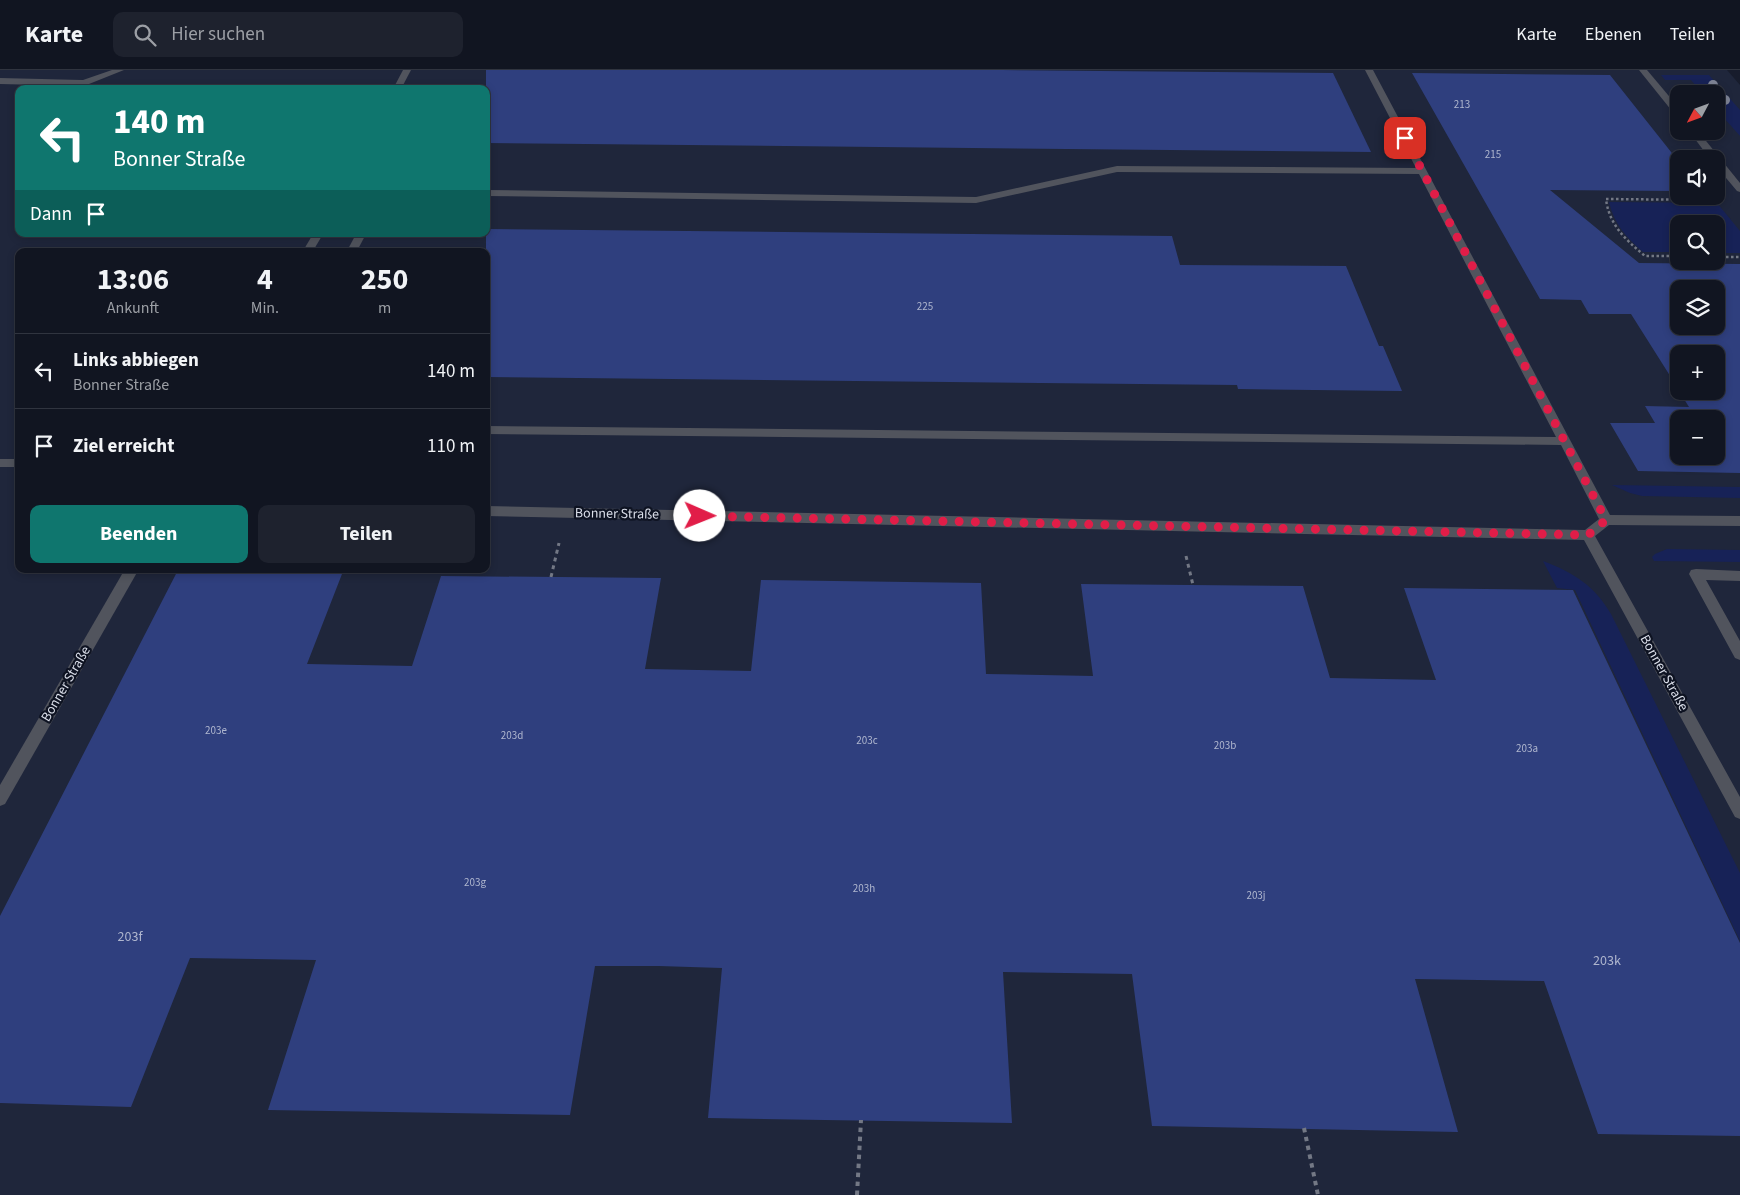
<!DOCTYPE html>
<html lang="de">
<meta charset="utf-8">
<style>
:root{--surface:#111521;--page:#1e222e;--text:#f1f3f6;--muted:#9c9fa5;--line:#30343f;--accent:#0f766e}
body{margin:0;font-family:"Source Sans 3",sans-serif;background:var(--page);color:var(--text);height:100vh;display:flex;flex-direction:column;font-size:19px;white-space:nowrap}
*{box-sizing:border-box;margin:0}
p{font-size:16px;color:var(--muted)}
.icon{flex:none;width:28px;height:28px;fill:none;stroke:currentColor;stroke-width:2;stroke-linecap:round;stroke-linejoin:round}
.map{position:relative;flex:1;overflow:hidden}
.drawer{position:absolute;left:15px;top:178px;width:475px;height:325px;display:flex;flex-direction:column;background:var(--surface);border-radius:10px;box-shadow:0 2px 8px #0003,0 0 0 1px var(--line)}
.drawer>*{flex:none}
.hud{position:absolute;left:15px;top:15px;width:475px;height:152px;border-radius:10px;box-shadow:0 2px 8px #0003,0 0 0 1px var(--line);background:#0f766e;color:#fff;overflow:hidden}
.needle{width:32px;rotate:229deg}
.controls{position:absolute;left:1670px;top:15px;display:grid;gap:10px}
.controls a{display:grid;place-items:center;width:55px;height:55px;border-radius:10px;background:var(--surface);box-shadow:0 2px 8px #0003,0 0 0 1px var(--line);font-size:25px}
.pin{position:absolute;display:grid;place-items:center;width:42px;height:42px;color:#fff;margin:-21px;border-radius:10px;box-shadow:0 2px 8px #0006}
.me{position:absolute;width:55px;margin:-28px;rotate:91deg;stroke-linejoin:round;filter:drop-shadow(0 0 4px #0008)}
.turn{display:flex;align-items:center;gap:18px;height:105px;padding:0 15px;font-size:22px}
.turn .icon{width:65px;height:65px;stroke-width:2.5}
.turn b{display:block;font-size:35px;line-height:42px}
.then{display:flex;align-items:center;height:48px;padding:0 15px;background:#0003;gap:10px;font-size:19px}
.eta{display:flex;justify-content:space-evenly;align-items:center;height:85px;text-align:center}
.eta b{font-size:30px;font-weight:700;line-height:35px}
.action{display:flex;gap:10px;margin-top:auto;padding:10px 15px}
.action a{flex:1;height:58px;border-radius:10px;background:var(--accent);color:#fff;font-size:20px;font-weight:700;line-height:58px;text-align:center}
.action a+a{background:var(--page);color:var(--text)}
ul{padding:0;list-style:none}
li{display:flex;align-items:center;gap:15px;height:75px;padding:0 15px;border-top:1px solid var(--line)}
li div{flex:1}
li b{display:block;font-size:19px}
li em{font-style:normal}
header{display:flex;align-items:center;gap:30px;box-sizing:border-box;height:70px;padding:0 25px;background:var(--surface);border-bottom:1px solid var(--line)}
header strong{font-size:24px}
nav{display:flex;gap:28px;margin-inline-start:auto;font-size:18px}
.search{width:350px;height:45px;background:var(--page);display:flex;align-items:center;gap:12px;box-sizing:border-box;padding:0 18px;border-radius:10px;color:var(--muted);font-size:19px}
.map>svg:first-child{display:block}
.built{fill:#1f263b;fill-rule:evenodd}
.green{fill:#172257}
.building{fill:#2f3f7e;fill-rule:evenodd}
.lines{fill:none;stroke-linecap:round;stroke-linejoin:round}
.path-far2{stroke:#737885;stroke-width:2.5;stroke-dasharray:2.5 2.5;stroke-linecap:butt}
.path-far1{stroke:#737885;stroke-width:3;stroke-dasharray:4 4;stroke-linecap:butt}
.path{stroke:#737885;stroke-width:4;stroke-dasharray:4.5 4.5;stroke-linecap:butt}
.service{fill:#51545d;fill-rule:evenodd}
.tree{fill:#7f8597}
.route{stroke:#e11d48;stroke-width:9;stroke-dasharray:0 16.2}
.labels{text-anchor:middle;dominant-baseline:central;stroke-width:4.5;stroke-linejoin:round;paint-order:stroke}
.number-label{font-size:11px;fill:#afb6ce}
.street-label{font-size:14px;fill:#dadee9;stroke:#0e1322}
.near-number-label{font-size:14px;fill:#afb6ce}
</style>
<header>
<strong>Karte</strong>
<div class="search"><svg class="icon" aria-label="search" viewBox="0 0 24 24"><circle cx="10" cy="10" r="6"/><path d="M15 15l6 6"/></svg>Hier suchen</div>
<nav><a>Karte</a><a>Ebenen</a><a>Teilen</a></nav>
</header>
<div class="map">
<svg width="1740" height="1125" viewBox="0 0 1740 1125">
<rect width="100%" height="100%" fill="#171c2c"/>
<path class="built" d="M0,0H1727L1740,15V1125H0ZM19,19H486V164H19ZM1679,24H1716V61H1679ZM1679,89H1716V126H1679ZM1679,154H1716V191H1679ZM19,181H486V499H19ZM1679,219H1716V256H1679ZM1679,284H1716V321H1679ZM1679,349H1716V386H1679Z"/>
<g class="green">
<polygon points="1661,5 1709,5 1740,40 1740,66 1716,39 1716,24 1703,24 1691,10 1665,10"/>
<path d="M1609,132L1717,133L1740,161V183H1716V154H1679V182H1643C1626,167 1614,154 1609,132Z"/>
<polygon points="1612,415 1740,417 1740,428 1642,426 1630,423"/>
<polygon points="1667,479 1740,480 1740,492 1654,491 1652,487 1655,484"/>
<path d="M1543,491C1574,503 1594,515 1611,544L1740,803V871L1575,520L1557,518Z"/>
</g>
<g class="building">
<polygon points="486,0 1002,0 1333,3 1371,82 486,73"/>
<path d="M1412,3L1610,5L1679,92V121L1550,120L1639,193L1740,194V403L1638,401L1610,353H1655L1645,336L1689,337L1679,321H1716V284H1679V320L1631,244H1589L1581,230L1540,229ZM1679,219H1716V256H1679ZM1679,349H1716V386H1679Z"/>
<polygon points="486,159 1172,166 1180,195 1346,196 1379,276 1383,276 1402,321 1238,319 1237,315 486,307"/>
<polygon points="177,502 342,504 307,594 412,596 441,506 661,508 645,599 751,601 761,510 981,513 986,604 1093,606 1081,514 1303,516 1330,608 1436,610 1404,518 1573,520 1740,873 1740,1066 1598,1064 1544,911 1415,909 1458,1062 1152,1056 1132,904 1003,902 1012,1053 708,1048 722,898 659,896 595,896 570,1045 268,1040 316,890 190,888 131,1037 0,1033 0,846"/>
</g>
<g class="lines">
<g class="path-far2">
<path d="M1679,186H1645C1626,170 1609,155 1606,129L1712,130"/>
<polyline points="1716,187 1740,187"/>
</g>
<g class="path-far1">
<polyline points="1186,486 1193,515"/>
<polyline points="551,507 559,473"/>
</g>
<g class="path">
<polyline points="1304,1058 1318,1125"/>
<polyline points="857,1125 861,1050"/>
</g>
<g class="service">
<polygon points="112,0 124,0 84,16 0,14 0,8 83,10"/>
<polygon points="403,0 411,0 401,19 393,19"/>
<polygon points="1365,0 1373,0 1610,445 1740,446 1740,456 1609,455 1595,466 1740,727 1740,749 1735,747 1584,470 486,446 486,436 1585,460 1599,449 1561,375 486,364 486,356 1556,367 1419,104 1117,102 976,133 486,126 486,120 976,127 1117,96 1416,98"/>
<polygon points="1639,0 1647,0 1679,38 1679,47 1676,46"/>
<polygon points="1689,61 1698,61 1740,113 1740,122 1737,121 1716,96 1716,89 1710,89"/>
<polygon points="313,164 323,164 313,181 303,181"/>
<polygon points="356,164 366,164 357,181 347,181"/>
<rect x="0" y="389" width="19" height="8"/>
<polygon points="125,499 139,499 5,734 0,736 0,715"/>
<polygon points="1696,499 1740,501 1740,511 1706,510 1740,571 1740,590 1735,588 1689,504 1691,500"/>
</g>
</g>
<g class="tree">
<circle cx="1713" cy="15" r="5"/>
<circle cx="1725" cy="30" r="5"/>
</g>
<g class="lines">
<polyline class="route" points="700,446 1588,465 1606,450 1405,68"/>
</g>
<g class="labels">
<g class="number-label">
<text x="1462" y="34">213</text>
<text x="1493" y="84">215</text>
<text x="925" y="236">225</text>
<text x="216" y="660">203e</text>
<text x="512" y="665">203d</text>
<text x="867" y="670">203c</text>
<text x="1225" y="675">203b</text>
<text x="1527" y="678">203a</text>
<text x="475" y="812">203g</text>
<text x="864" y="818">203h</text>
<text x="1256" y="825">203j</text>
</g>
<g class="street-label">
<text transform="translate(617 444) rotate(1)">Bonner Straße</text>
<text transform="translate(1664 603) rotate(61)">Bonner Straße</text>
<text transform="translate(66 614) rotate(-60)">Bonner Straße</text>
</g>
<g class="near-number-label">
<text x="130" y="867">203f</text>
<text x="1607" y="891">203k</text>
</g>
</g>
</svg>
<div class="controls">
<a><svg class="needle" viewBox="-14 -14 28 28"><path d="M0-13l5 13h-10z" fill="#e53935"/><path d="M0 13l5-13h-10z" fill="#9c9fa5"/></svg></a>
<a><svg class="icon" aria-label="sound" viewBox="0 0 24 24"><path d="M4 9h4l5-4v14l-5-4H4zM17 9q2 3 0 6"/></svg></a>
<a><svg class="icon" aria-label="search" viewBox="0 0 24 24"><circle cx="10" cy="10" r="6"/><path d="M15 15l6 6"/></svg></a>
<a><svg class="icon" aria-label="layers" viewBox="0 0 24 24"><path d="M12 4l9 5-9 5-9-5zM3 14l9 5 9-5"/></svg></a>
<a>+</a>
<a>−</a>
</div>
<div class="pin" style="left:1405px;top:68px;background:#d93025"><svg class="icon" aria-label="arrive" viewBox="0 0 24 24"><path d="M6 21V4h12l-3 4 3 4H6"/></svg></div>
<svg class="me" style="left:700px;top:446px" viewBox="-20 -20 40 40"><circle r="19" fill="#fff"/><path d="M0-13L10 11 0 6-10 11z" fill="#e11d48"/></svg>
<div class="hud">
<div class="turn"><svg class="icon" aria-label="left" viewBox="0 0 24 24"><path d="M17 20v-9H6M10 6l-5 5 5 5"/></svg><div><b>140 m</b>Bonner Straße</div></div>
<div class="then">Dann<svg class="icon" aria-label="arrive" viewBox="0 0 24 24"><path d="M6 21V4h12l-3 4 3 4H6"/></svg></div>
</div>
<section class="drawer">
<div class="eta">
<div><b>13:06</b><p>Ankunft</p></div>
<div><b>4</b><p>Min.</p></div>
<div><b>250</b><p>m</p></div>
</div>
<ul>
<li><svg class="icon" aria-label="left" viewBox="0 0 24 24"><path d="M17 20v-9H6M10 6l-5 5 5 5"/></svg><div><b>Links abbiegen</b><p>Bonner Straße</p></div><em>140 m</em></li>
<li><svg class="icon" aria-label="arrive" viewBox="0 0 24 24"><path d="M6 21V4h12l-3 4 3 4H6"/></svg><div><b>Ziel erreicht</b></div><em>110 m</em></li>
</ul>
<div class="action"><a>Beenden</a><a>Teilen</a></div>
</section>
</div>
